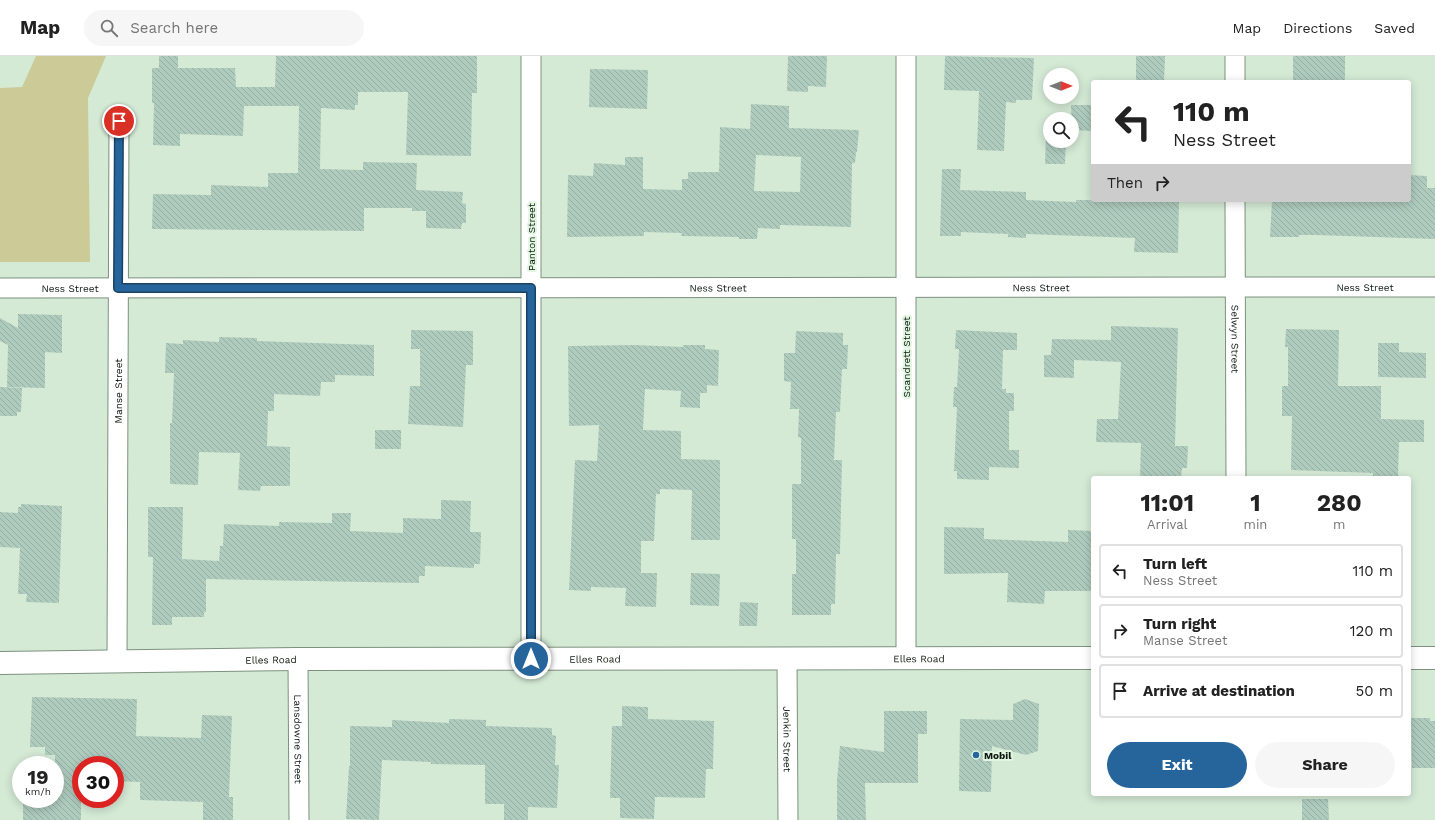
<!DOCTYPE html>
<style>
:root{--surface:#fff;--page:#f6f6f6;--text:#222;--muted:#767676;--line:#e0e0e0;--accent:#26659b}
body{margin:0;font-family:"Work Sans",sans-serif;background:var(--page);color:var(--text);height:100vh;display:flex;flex-direction:column;font-size:15px;white-space:nowrap}
*{box-sizing:border-box;margin:0}
p{font-size:13px;color:var(--muted)}
.icon{flex:none;width:22px;height:22px;fill:none;stroke:currentColor;stroke-width:2;stroke-linecap:round;stroke-linejoin:round}
.map{position:relative;flex:1;overflow:hidden}
.side{position:absolute;left:1091px;top:420px;width:320px;height:320px;display:flex;flex-direction:column;background:var(--surface);border-radius:4px;box-shadow:0 2px 10px #0003}
.side>*{flex:none}
.top-card{position:absolute;left:1091px;top:24px;width:320px;height:122px;border-radius:4px;box-shadow:0 2px 10px #0003;background:#fff;color:var(--text);overflow:hidden}
.needle{width:26px;rotate:90deg}
.tools{position:absolute;left:1043px;top:12px;display:grid;gap:8px}
.tools a{display:grid;place-items:center;width:36px;height:36px;border-radius:50%;background:var(--surface);box-shadow:0 2px 10px #0003;font-size:20px}
.speed{position:absolute;left:12px;top:700px;display:flex;gap:8px;font-size:20px;font-weight:700;text-align:center}
.speed>*{display:grid;place-content:center;width:52px;height:52px;border-radius:50%;background:var(--surface);box-shadow:0 2px 10px #0003;line-height:1}
.speed small{font-size:10px;font-weight:400}
.speed .limit{border:6px solid #d22;background:#fff;color:#111}
.pin{position:absolute;display:grid;place-items:center;width:34px;height:34px;color:#fff;margin:-17px;border:2px solid #fff;border-radius:50%;box-shadow:0 1px 4px #0007}
.me{position:absolute;width:44px;margin:-22px;rotate:0deg;stroke-linejoin:round;filter:drop-shadow(0 0 3px #0008)}
.turn{display:flex;align-items:center;gap:14px;height:84px;padding:0 16px;font-size:18px}
.turn .icon{width:52px;height:52px;stroke-width:2.5}
.turn b{display:block;font-size:28px;line-height:34px}
.then{display:flex;align-items:center;height:38px;padding:0 16px;background:#0003;gap:8px;font-size:15px}
.eta{display:flex;justify-content:space-evenly;align-items:center;height:68px;text-align:center}
.eta b{font-size:24px;font-weight:700;line-height:28px}
.cta{display:flex;gap:8px;margin-top:auto;padding:8px 16px}
.cta a{flex:1;height:46px;border-radius:24px;background:var(--accent);color:#fff;font-size:16px;font-weight:700;line-height:46px;text-align:center}
.cta a+a{background:var(--page);color:var(--text)}
ul{padding:0;list-style:none}
li{display:flex;align-items:center;gap:12px;height:54px;margin:0 8px 6px;padding:0 8px;border:2px solid var(--line);border-radius:4px}
li div{flex:1}
li b{display:block;font-size:15px}
li em{font-style:normal}
header{display:flex;align-items:center;gap:24px;box-sizing:border-box;height:56px;padding:0 20px;background:var(--surface);border-bottom:1px solid var(--line)}
header strong{font-size:19px}
nav{display:flex;gap:22px;margin-inline-start:auto;font-size:14px}
.search{width:280px;height:36px;background:var(--page);display:flex;align-items:center;gap:10px;box-sizing:border-box;padding:0 14px;border-radius:22px;color:var(--muted);font-size:15px}
.map>svg:first-child{display:block}
.green{fill:#ccca97}
.building{fill:url(#building-back-hatch);fill-rule:evenodd}
.lines{fill:none;stroke-linecap:round;stroke-linejoin:round}
.street-casing{stroke:#7d917e;stroke-width:21}
.secondary-casing{stroke:#7d917e;stroke-width:24}
.street{stroke:#fff;stroke-width:19}
.secondary{stroke:#fff;stroke-width:22}
.route-casing{stroke:#194265;stroke-width:10}
.route{stroke:#26659b;stroke-width:7}
.poi-dot{fill:#26659b;stroke:#e1f7e2;stroke-width:1.5}
.labels{text-anchor:middle;dominant-baseline:central;stroke-width:4;stroke-linejoin:round;paint-order:stroke}
.street-label{font-size:10px;fill:#0e160f;stroke:#e1f7e2}
.poi-label{font-size:10px;font-weight:bold;fill:#0e160f;stroke:#e1f7e2;text-anchor:start}
</style>
<header>
<strong>Map</strong>
<div class="search"><svg class="icon" aria-label="search" viewBox="0 0 24 24"><circle cx="10" cy="10" r="6"/><path d="M15 15l6 6"/></svg>Search here</div>
<nav><a>Map</a><a>Directions</a><a>Saved</a></nav>
</header>
<div class="map">
<svg width="1435" height="764" viewBox="0 0 1435 764">
<defs>
<pattern id="building-back-hatch" width="6" height="6" patternUnits="userSpaceOnUse"><rect width="6" height="6" fill="#afcbbe"/><path d="M-1 5l2 2M0 0l6 6M5-1l2 2" fill="none" stroke="#95aea2"/></pattern>
</defs>
<rect width="100%" height="100%" fill="#d4ead5"/>
<polygon class="green" points="36,0 106,0 88,42 90,206 0,206 0,32 22,31"/>
<g class="building">
<polygon points="159,0 178,0 178,12 235,12 236,31 275,31 276,0 477,0 477,37 472,37 471,100 406,99 408,36 358,36 358,49 355,49 355,54 321,52 320,113 363,114 363,106 417,107 416,134 463,136 462,147 466,148 466,167 462,167 461,173 426,172 426,155 412,155 412,152 364,152 364,175 152,173 153,138 211,139 211,129 268,131 268,117 298,117 299,50 244,50 243,80 180,78 180,90 153,89 154,47 152,47 152,12 159,12"/>
<polygon points="788,0 827,0 826,31 808,30 808,36 787,35"/>
<polygon points="945,0 1034,2 1032,44 1016,44 1016,47 1006,46 1004,95 977,94 979,35 944,34"/>
<polygon points="1136,0 1165,0 1164,26 1136,26"/>
<rect x="1293" y="0" width="52" height="25"/>
<polygon points="590,13 648,14 647,53 589,51"/>
<path d="M751,48L789,50V72L859,74L857,96H856L855,107H852L851,171L780,169V173L758,172L757,183H739V181L681,180L682,177L644,176V180L567,181L568,119L593,120L594,107L625,109V101H643V133L682,134V123H688V116H719L720,71L750,73ZM756,99L801,101L800,136L754,135Z"/>
<polygon points="1071,49 1093,49 1093,75 1072,74"/>
<polygon points="1046,79 1050,79 1050,85 1066,85 1065,108 1045,108"/>
<polygon points="942,113 961,113 960,134 1026,136 1026,144 1076,146 1076,144 1179,144 1178,197 1134,196 1135,182 1026,178 1026,182 1008,181 1008,178 961,176 961,180 940,180"/>
<polygon points="1409,119 1427,120 1427,132 1435,132 1435,183 1316,179 1299,179 1299,181 1270,181 1272,144 1409,144"/>
<polygon points="18,258 62,259 62,297 45,296 45,332 7,331 8,289 0,285 0,262 18,272"/>
<polygon points="1111,270 1178,272 1175,390 1188,390 1187,412 1182,412 1181,422 1140,422 1141,387 1096,386 1097,363 1118,363 1121,306 1074,304 1074,322 1044,321 1044,299 1051,299 1052,283 1111,284"/>
<polygon points="1286,273 1339,274 1338,330 1381,330 1381,363 1424,364 1424,386 1399,386 1398,422 1373,422 1373,417 1291,414 1292,360 1282,360 1282,330 1288,330 1288,291 1285,291"/>
<polygon points="411,274 473,275 473,309 466,309 463,371 408,368 410,330 420,330 420,293 411,293"/>
<polygon points="956,274 1017,277 1017,294 1003,294 1002,333 1006,333 1006,337 1014,337 1014,355 1009,355 1009,394 1019,394 1019,412 989,411 989,424 957,423 957,415 954,415 957,351 953,351 954,331 957,331 959,293 955,293"/>
<polygon points="796,275 843,277 843,289 848,289 847,313 842,313 840,356 836,356 834,404 842,404 840,498 836,498 835,548 831,548 831,559 792,559 792,518 796,518 796,483 792,483 792,428 801,428 801,382 798,381 799,353 790,353 791,326 784,325 784,297 795,297"/>
<polygon points="219,281 257,282 257,285 374,289 374,320 335,319 335,326 321,326 320,340 274,338 274,355 268,355 267,390 290,391 290,430 261,430 260,435 238,434 240,397 199,396 198,429 170,428 170,367 172,367 174,317 165,317 166,287 183,288 183,284 219,286"/>
<polygon points="1378,287 1399,287 1399,296 1426,297 1426,322 1378,321"/>
<polygon points="634,289 683,291 683,289 705,289 705,293 719,294 718,330 707,329 707,337 700,337 700,352 680,351 681,335 645,333 643,374 681,375 681,403 720,404 720,484 691,484 692,434 660,433 660,438 656,438 654,485 641,485 641,517 657,517 656,551 625,550 626,532 591,531 591,535 569,534 575,404 597,405 599,369 569,370 568,290"/>
<polygon points="0,331 22,332 21,356 17,356 17,360 0,360"/>
<rect x="375" y="374" width="26" height="19"/>
<polygon points="441,444 471,445 470,476 481,476 480,508 474,508 474,512 425,510 425,520 419,520 419,527 206,523 206,556 204,556 204,561 172,561 172,569 152,569 153,501 148,501 148,451 183,451 182,503 219,505 220,490 223,490 224,468 279,470 279,466 332,467 332,457 351,457 350,475 403,477 403,462 441,463"/>
<polygon points="21,448 62,450 59,547 26,546 27,538 18,538 20,492 0,491 0,456 18,457 18,451 21,451"/>
<polygon points="944,471 984,472 984,483 1068,486 1068,474 1093,475 1093,535 1045,535 1044,548 1007,546 1008,517 944,518"/>
<polygon points="691,517 720,518 719,550 690,549"/>
<polygon points="740,546 758,547 757,570 739,570"/>
<polygon points="32,641 137,643 136,680 201,682 202,659 232,660 229,741 233,741 233,764 203,764 203,746 140,744 140,726 115,725 115,709 81,709 81,764 23,764 23,743 55,743 55,699 45,699 45,691 30,691"/>
<polygon points="1025,643 1039,648 1038,695 1026,699 992,690 991,736 959,735 960,663 1013,664 1013,648"/>
<polygon points="622,650 648,651 648,663 714,665 713,713 706,713 705,742 655,741 654,763 620,762 620,742 610,742 612,670 622,670"/>
<polygon points="884,655 927,655 927,678 918,678 918,727 865,727 866,764 837,764 837,725 840,690 884,696"/>
<polygon points="1411,662 1430,662 1430,665 1435,665 1435,712 1412,712"/>
<polygon points="449,663 486,664 486,670 552,672 552,679 556,680 555,709 559,709 557,752 528,751 528,764 504,764 504,748 485,748 485,709 431,708 431,706 382,704 379,764 346,763 349,710 350,710 350,670 392,671 392,664 449,667"/>
<polygon points="1302,743 1328,743 1329,764 1302,764"/>
</g>
<g class="lines">
<defs>
<g id="street">
<polyline points="531,0 531,603"/>
<polyline points="906,0 906,603"/>
<polyline points="1235,0 1235,26"/>
<path id="s1" d="M1235,144L1236,422"/>
<path id="s2" d="M0,232L1435,231"/>
<path id="s3" d="M298,603L299,764"/>
<path id="s4" d="M787,603L788,764"/>
<path id="s5" d="M117,605L119,65"/>
</g>
<g id="secondary">
<polyline points="1409,602 1435,602"/>
<path id="s6" d="M0,607L298,603L1093,602"/>
</g>
</defs>
<use href="#street" class="street-casing"/>
<use href="#secondary" class="secondary-casing"/>
<use href="#street" class="street"/>
<use href="#secondary" class="secondary"/>
</g>
<g class="lines">
<defs>
<polyline id="route" points="119,65 118,232 531,232 531,603"/>
</defs>
<use href="#route" class="route-casing"/>
<use href="#route" class="route"/>
</g>
<circle class="poi-dot" cx="976" cy="699" r="4"/>
<g class="labels">
<g class="street-label">
<text transform="translate(531 181) rotate(-90)">Panton Street</text>
<text stroke="none"><textPath href="#s2" startOffset="1365">Ness Street</textPath></text>
<text stroke="none"><textPath href="#s2" startOffset="70">Ness Street</textPath></text>
<text stroke="none"><textPath href="#s2" startOffset="718">Ness Street</textPath></text>
<text stroke="none"><textPath href="#s2" startOffset="1041">Ness Street</textPath></text>
<text stroke="none"><textPath href="#s1" startOffset="139">Selwyn Street</textPath></text>
<text transform="translate(906 301) rotate(-90)">Scandrett Street</text>
<text stroke="none"><textPath href="#s5" startOffset="270">Manse Street</textPath></text>
<text stroke="none"><textPath href="#s6" startOffset="271">Elles Road</textPath></text>
<text stroke="none"><textPath href="#s6" startOffset="595">Elles Road</textPath></text>
<text stroke="none"><textPath href="#s6" startOffset="919">Elles Road</textPath></text>
<text stroke="none"><textPath href="#s3" startOffset="80">Lansdowne Street</textPath></text>
<text stroke="none"><textPath href="#s4" startOffset="80">Jenkin Street</textPath></text>
</g>
<g class="poi-label">
<text x="984" y="699">Mobil</text>
</g>
</g>
</svg>
<div class="tools">
<a><svg class="needle" viewBox="-14 -14 28 28"><path d="M0-13l5 13h-10z" fill="#e53935"/><path d="M0 13l5-13h-10z" fill="#767676"/></svg></a>
<a><svg class="icon" aria-label="search" viewBox="0 0 24 24"><circle cx="10" cy="10" r="6"/><path d="M15 15l6 6"/></svg></a>
</div>
<div class="speed"><div>19<small>km/h</small></div><div class="limit">30</div></div>
<div class="pin" style="left:119px;top:65px;background:#d93025"><svg class="icon" aria-label="arrive" viewBox="0 0 24 24"><path d="M6 21V4h12l-3 4 3 4H6"/></svg></div>
<svg class="me" style="left:531px;top:603px" viewBox="-20 -20 40 40"><circle r="17" fill="#26659b" stroke="#fff" stroke-width="3"/><path d="M0-11L8 9 0 5-8 9z" fill="#fff"/></svg>
<div class="top-card">
<div class="turn"><svg class="icon" aria-label="left" viewBox="0 0 24 24"><path d="M17 20v-9H6M10 6l-5 5 5 5"/></svg><div><b>110 m</b>Ness Street</div></div>
<div class="then">Then<svg class="icon" aria-label="right" viewBox="0 0 24 24"><path d="M7 20v-9h11M14 6l5 5-5 5"/></svg></div>
</div>
<section class="side">
<div class="eta">
<div><b>11:01</b><p>Arrival</p></div>
<div><b>1</b><p>min</p></div>
<div><b>280</b><p>m</p></div>
</div>
<ul>
<li><svg class="icon" aria-label="left" viewBox="0 0 24 24"><path d="M17 20v-9H6M10 6l-5 5 5 5"/></svg><div><b>Turn left</b><p>Ness Street</p></div><em>110 m</em></li>
<li><svg class="icon" aria-label="right" viewBox="0 0 24 24"><path d="M7 20v-9h11M14 6l5 5-5 5"/></svg><div><b>Turn right</b><p>Manse Street</p></div><em>120 m</em></li>
<li><svg class="icon" aria-label="arrive" viewBox="0 0 24 24"><path d="M6 21V4h12l-3 4 3 4H6"/></svg><div><b>Arrive at destination</b></div><em>50 m</em></li>
</ul>
<div class="cta"><a>Exit</a><a>Share</a></div>
</section>
</div>
